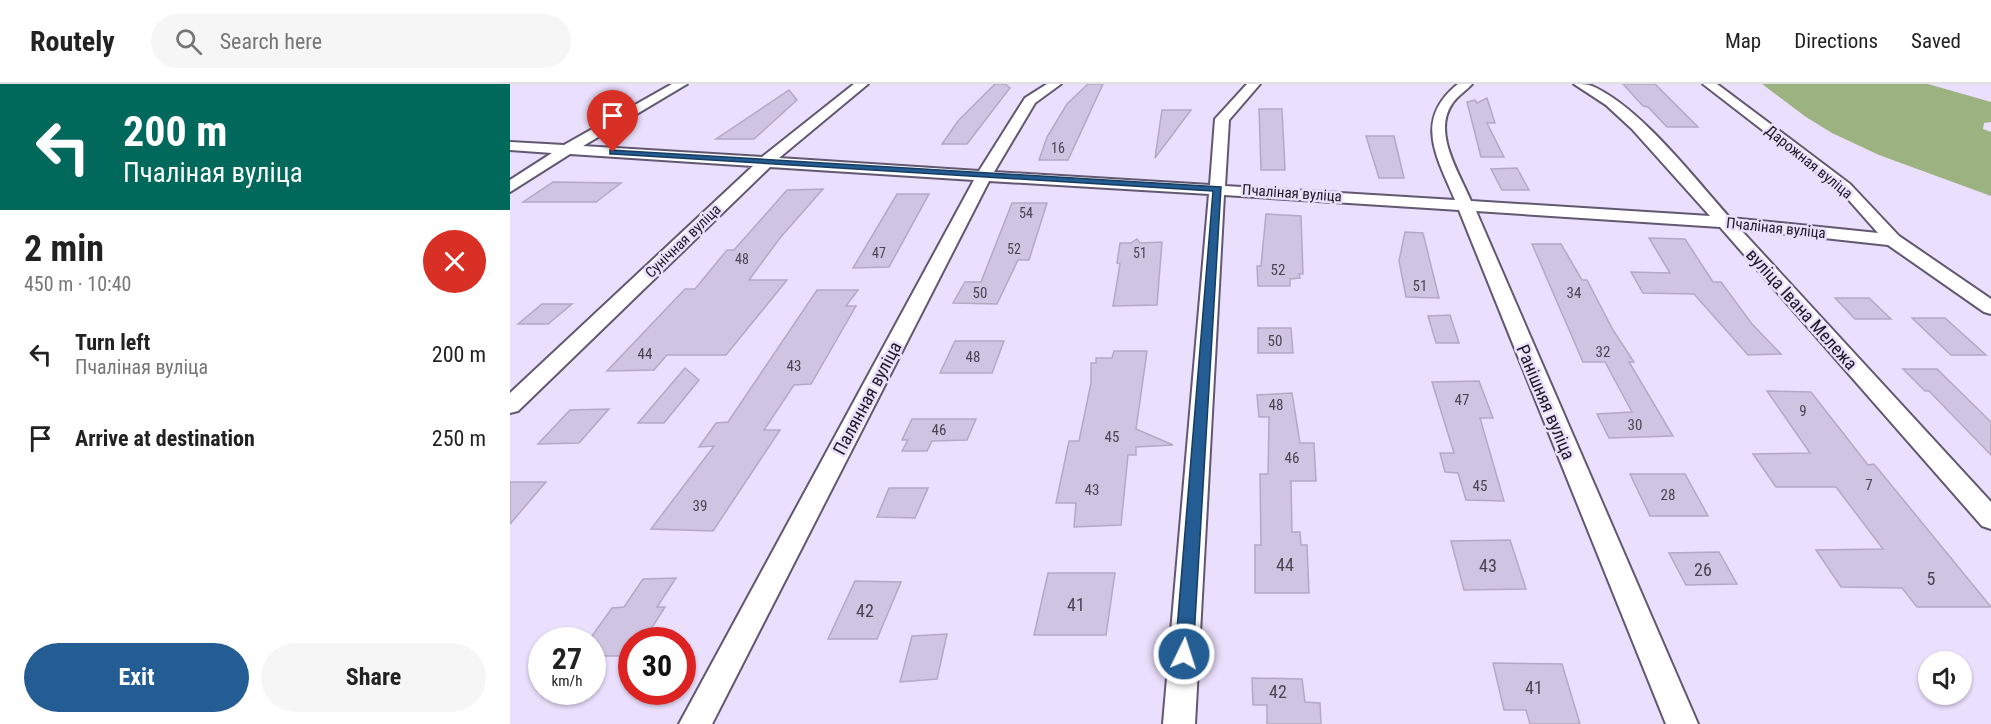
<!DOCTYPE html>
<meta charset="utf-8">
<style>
:root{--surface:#fff;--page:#f6f6f6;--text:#222;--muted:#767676;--line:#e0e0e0;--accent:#235d94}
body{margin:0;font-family:"Roboto Condensed",sans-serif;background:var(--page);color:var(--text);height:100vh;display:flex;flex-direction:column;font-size:22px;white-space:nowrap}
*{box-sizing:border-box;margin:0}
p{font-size:20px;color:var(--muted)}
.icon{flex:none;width:33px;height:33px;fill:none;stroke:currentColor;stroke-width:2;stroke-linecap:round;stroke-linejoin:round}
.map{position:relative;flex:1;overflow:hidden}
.drawer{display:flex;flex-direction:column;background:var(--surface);width:510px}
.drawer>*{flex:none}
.top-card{background:#00695c;color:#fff;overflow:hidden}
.tools{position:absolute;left:1408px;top:567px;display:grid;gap:12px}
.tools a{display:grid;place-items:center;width:54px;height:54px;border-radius:50%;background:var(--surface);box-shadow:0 2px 4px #0004;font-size:30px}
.speed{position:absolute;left:18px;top:543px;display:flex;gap:12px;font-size:30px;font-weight:700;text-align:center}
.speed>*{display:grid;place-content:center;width:78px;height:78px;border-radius:50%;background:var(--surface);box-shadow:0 2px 4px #0004;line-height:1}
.speed small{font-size:15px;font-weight:400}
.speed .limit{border:9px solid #d22;background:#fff;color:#111}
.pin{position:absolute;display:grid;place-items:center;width:51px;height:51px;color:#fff;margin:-62px -26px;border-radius:50% 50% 50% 0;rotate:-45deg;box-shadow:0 0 6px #0007}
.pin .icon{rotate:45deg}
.me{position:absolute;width:66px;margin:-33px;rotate:4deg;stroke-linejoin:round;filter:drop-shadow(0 0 4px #0008)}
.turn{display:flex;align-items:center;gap:21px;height:126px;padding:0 24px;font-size:27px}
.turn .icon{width:78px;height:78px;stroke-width:2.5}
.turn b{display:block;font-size:42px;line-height:51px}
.round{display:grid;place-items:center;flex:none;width:63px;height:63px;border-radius:32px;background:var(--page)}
.overview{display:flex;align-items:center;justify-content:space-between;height:102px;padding:0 24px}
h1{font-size:36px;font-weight:700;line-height:45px}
.cta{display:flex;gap:12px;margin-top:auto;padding:12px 24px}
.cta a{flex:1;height:69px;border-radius:36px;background:var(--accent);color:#fff;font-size:24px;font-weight:700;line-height:69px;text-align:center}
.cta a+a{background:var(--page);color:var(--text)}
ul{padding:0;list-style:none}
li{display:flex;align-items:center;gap:18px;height:84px;padding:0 24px}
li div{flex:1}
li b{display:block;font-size:22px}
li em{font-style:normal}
header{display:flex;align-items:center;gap:36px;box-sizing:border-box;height:84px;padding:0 30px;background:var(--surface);border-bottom:2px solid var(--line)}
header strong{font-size:28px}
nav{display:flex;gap:33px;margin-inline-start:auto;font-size:21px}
.search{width:420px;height:54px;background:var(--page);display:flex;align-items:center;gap:15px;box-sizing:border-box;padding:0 21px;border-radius:33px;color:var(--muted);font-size:22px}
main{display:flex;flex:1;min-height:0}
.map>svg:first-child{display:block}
.forest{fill:#9cb280}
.building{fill:#cfc4e1;stroke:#b4a9c5;stroke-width:1.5}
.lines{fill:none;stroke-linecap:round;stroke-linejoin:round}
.street-casing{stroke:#625871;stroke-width:4}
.street{fill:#fff;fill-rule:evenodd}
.route{fill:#235d94;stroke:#173c60;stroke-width:1.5}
.labels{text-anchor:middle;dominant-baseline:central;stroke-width:5;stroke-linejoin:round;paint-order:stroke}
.far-number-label{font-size:14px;fill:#4a4453}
.far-street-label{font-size:15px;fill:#1e1a24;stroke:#eadffc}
.number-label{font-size:15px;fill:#4a4453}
.street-label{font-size:18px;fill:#1e1a24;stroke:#eadffc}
.near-number-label{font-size:18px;fill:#4a4453}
</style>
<header>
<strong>Routely</strong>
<div class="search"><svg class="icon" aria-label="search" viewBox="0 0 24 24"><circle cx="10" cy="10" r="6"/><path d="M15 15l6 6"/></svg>Search here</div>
<nav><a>Map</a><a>Directions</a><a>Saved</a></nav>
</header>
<main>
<section class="drawer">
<div class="top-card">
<div class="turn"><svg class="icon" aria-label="left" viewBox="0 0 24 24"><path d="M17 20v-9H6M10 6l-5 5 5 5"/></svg><div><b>200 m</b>Пчаліная вуліца</div></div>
</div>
<div class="overview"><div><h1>2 min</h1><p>450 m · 10:40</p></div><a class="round" style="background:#d93025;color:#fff"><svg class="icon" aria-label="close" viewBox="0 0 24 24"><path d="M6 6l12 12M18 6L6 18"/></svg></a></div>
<ul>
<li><svg class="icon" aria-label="left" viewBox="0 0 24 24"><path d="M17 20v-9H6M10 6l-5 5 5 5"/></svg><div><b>Turn left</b><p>Пчаліная вуліца</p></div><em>200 m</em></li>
<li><svg class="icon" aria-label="arrive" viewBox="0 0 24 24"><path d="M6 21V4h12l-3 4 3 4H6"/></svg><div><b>Arrive at destination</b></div><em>250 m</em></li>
</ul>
<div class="cta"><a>Exit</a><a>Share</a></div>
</section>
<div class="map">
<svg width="1481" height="640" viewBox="0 0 1481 640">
<rect width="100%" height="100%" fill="#eadffc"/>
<polygon class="forest" points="1252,0 1418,0 1481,18 1481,38 1474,39 1473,45 1481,48 1481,112 1369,71 1322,49 1296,33"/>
<g class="building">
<polygon points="485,0 495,0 500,4 457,60 432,60 448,37"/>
<polygon points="578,0 593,0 558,76 529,76 537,53 557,20"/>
<polygon points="1113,0 1145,0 1188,43 1157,43 1138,23 1133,22"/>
<polygon points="279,6 287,16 244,55 206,55"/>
<polygon points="977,14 985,39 977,39 994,73 971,73 957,18 965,16 967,19"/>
<polygon points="749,25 772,25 775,86 751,86"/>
<polygon points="652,26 681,26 645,74"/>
<polygon points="856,52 884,52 894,94 869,94"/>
<polygon points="1007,84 1019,106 992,106 981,85"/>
<polygon points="43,98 111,99 86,118 13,118"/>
<polygon points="313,105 270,154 239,196 277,196 216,271 157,271 144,286 97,287 175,205 185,205 217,166 224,166 277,106"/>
<polygon points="387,110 419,110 379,183 343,184"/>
<polygon points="502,119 537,119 519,176 508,176 487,220 443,219 455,198 471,198"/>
<polygon points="756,130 791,132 793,190 789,190 790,194 780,195 780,202 748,202 747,182 751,182"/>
<polygon points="895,148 913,149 929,214 896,213 889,177"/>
<polygon points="1139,154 1175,155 1203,198 1211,198 1242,240 1271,270 1238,271 1184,210 1133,209 1121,188 1160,189"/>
<polygon points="627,155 630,159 652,158 647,221 603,222 610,180 607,179 610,159 621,159"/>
<polygon points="1022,160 1051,160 1072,196 1077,196 1103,246 1124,278 1119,278 1163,352 1099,354 1087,330 1122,328 1095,278 1073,278"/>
<polygon points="307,206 348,206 336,222 346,222 301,300 284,301 254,346 270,346 203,447 141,445 204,362 189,363 206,339 218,338"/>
<polygon points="1325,214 1359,214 1381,235 1345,235"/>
<polygon points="32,220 62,220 38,240 8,240"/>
<polygon points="940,231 949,259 926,259 918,232"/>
<polygon points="1402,234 1435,234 1476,271 1441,271"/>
<polygon points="748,244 781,244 783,269 748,269"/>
<polygon points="445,257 494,257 482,289 430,289"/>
<polygon points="604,267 637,267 626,345 663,361 626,363 626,371 618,371 611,441 564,443 566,419 546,419 559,357 569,357 581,299 581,279 586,279 586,274 602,274"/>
<polygon points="175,284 189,296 154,339 128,339"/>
<polygon points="1393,285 1427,285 1481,338 1481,371 1419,307 1415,307"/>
<polygon points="969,297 983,334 970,334 994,417 956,416 948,389 935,388 930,369 944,369 922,298"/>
<polygon points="1257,307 1301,308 1358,381 1364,380 1481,523 1407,523 1392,504 1331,503 1306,466 1373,465 1326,403 1266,403 1243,370 1300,369"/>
<polygon points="782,309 790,359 804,359 806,397 781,397 782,448 790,448 791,461 797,461 799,509 745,509 745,461 751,461 750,390 758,390 759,333 749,333 747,311"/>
<polygon points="99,325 69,359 28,360 60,326"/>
<polygon points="402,335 466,335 457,356 422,357 417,367 392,367 398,356 392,356"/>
<polygon points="1120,390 1175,390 1198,432 1140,432"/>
<polygon points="0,398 36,398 0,440"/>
<polygon points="379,404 418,404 405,434 367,433"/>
<polygon points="1000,456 1016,505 954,506 941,457"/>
<polygon points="1209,468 1227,500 1176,501 1159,469"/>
<polygon points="538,489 605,489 596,551 524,551"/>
<polygon points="166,494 147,523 155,523 134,556 122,556 122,572 82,572 82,552 102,524 114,523 133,495"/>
<polygon points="345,497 391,498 367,555 318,555"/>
<polygon points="437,550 427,595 390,598 402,552"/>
<polygon points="983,579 1052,580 1070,640 1020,640 1016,626 994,626"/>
<polygon points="742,594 792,595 795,618 810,619 811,640 757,640 757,621 743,621"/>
</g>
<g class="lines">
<defs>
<path id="street" d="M162,0H177L73,62L252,73L344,0H358L269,74L469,87L515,14L537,0H551L525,19L484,88L700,101L705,35L737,0H750L719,36L715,102L945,116C927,73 903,36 948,0H962C956,7 947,12 942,20C922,49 950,90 961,117L1200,132L1122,45L1096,21L1064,0C1070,0 1077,0 1082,2C1130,23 1184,94 1220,134L1368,149L1330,106L1193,0H1207L1340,100L1389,152L1481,215V230L1474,228L1378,161L1230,145L1481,418V445L1472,442L1210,143L966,127L1188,640H1156L949,126L714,111L685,640H653L699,110L479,97L202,640H169L464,96L260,83L8,327L0,329V309L243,82L60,70L0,108V96L42,69L0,66V58L54,61Z"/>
</defs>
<use href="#street" class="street-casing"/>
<use href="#street" class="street"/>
</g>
<polygon class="route" points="100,66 711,103 683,570 680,576 674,578 667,576 665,570 703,107 103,70 100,70"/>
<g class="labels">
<g class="far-number-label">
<text x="548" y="64">16</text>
<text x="516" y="129">54</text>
<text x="504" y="165">52</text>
<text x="369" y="169">47</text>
<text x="630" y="169">51</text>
<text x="232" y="175">48</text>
</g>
<g class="far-street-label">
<text transform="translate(1299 78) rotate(39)">Дарожная вуліца</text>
<text transform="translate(782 109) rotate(4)">Пчаліная вуліца</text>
<text transform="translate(1266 144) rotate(6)">Пчаліная вуліца</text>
<text transform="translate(173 157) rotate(-44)">Сунічная вуліца</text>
</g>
<g class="number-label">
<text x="768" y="186">52</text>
<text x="910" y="202">51</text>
<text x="470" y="209">50</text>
<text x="1064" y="209">34</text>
<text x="765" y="257">50</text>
<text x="1093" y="268">32</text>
<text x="135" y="270">44</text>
<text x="463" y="273">48</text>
<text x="284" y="282">43</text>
<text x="952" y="316">47</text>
<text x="766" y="321">48</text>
<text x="1293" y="327">9</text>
<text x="1125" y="341">30</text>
<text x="429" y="346">46</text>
<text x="602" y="353">45</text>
<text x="782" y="374">46</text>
<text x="1359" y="401">7</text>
<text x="970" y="402">45</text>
<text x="582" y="406">43</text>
<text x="1158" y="411">28</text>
<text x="190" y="422">39</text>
</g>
<g class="street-label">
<text transform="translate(1292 225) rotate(48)">вуліца Івана Мележа</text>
<text transform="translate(357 314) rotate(-62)">Палянная вуліца</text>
<text transform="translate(1036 318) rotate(67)">Ранішняя вуліца</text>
</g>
<g class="near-number-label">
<text x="775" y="480">44</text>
<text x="978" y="481">43</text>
<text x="1193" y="485">26</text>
<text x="1421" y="494">5</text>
<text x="566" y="520">41</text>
<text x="355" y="526">42</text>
<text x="1024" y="603">41</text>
<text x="768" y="607">42</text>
</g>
</g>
</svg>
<div class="tools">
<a><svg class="icon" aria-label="sound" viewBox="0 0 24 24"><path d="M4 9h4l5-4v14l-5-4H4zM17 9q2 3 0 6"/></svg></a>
</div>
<div class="speed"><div>27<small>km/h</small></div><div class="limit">30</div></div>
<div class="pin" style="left:103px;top:68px;background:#d93025"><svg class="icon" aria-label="arrive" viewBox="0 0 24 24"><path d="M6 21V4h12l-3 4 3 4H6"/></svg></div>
<svg class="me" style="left:674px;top:570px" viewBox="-20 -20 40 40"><circle r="17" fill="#235d94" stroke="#fff" stroke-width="3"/><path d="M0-11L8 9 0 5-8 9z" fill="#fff"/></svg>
</div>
</main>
